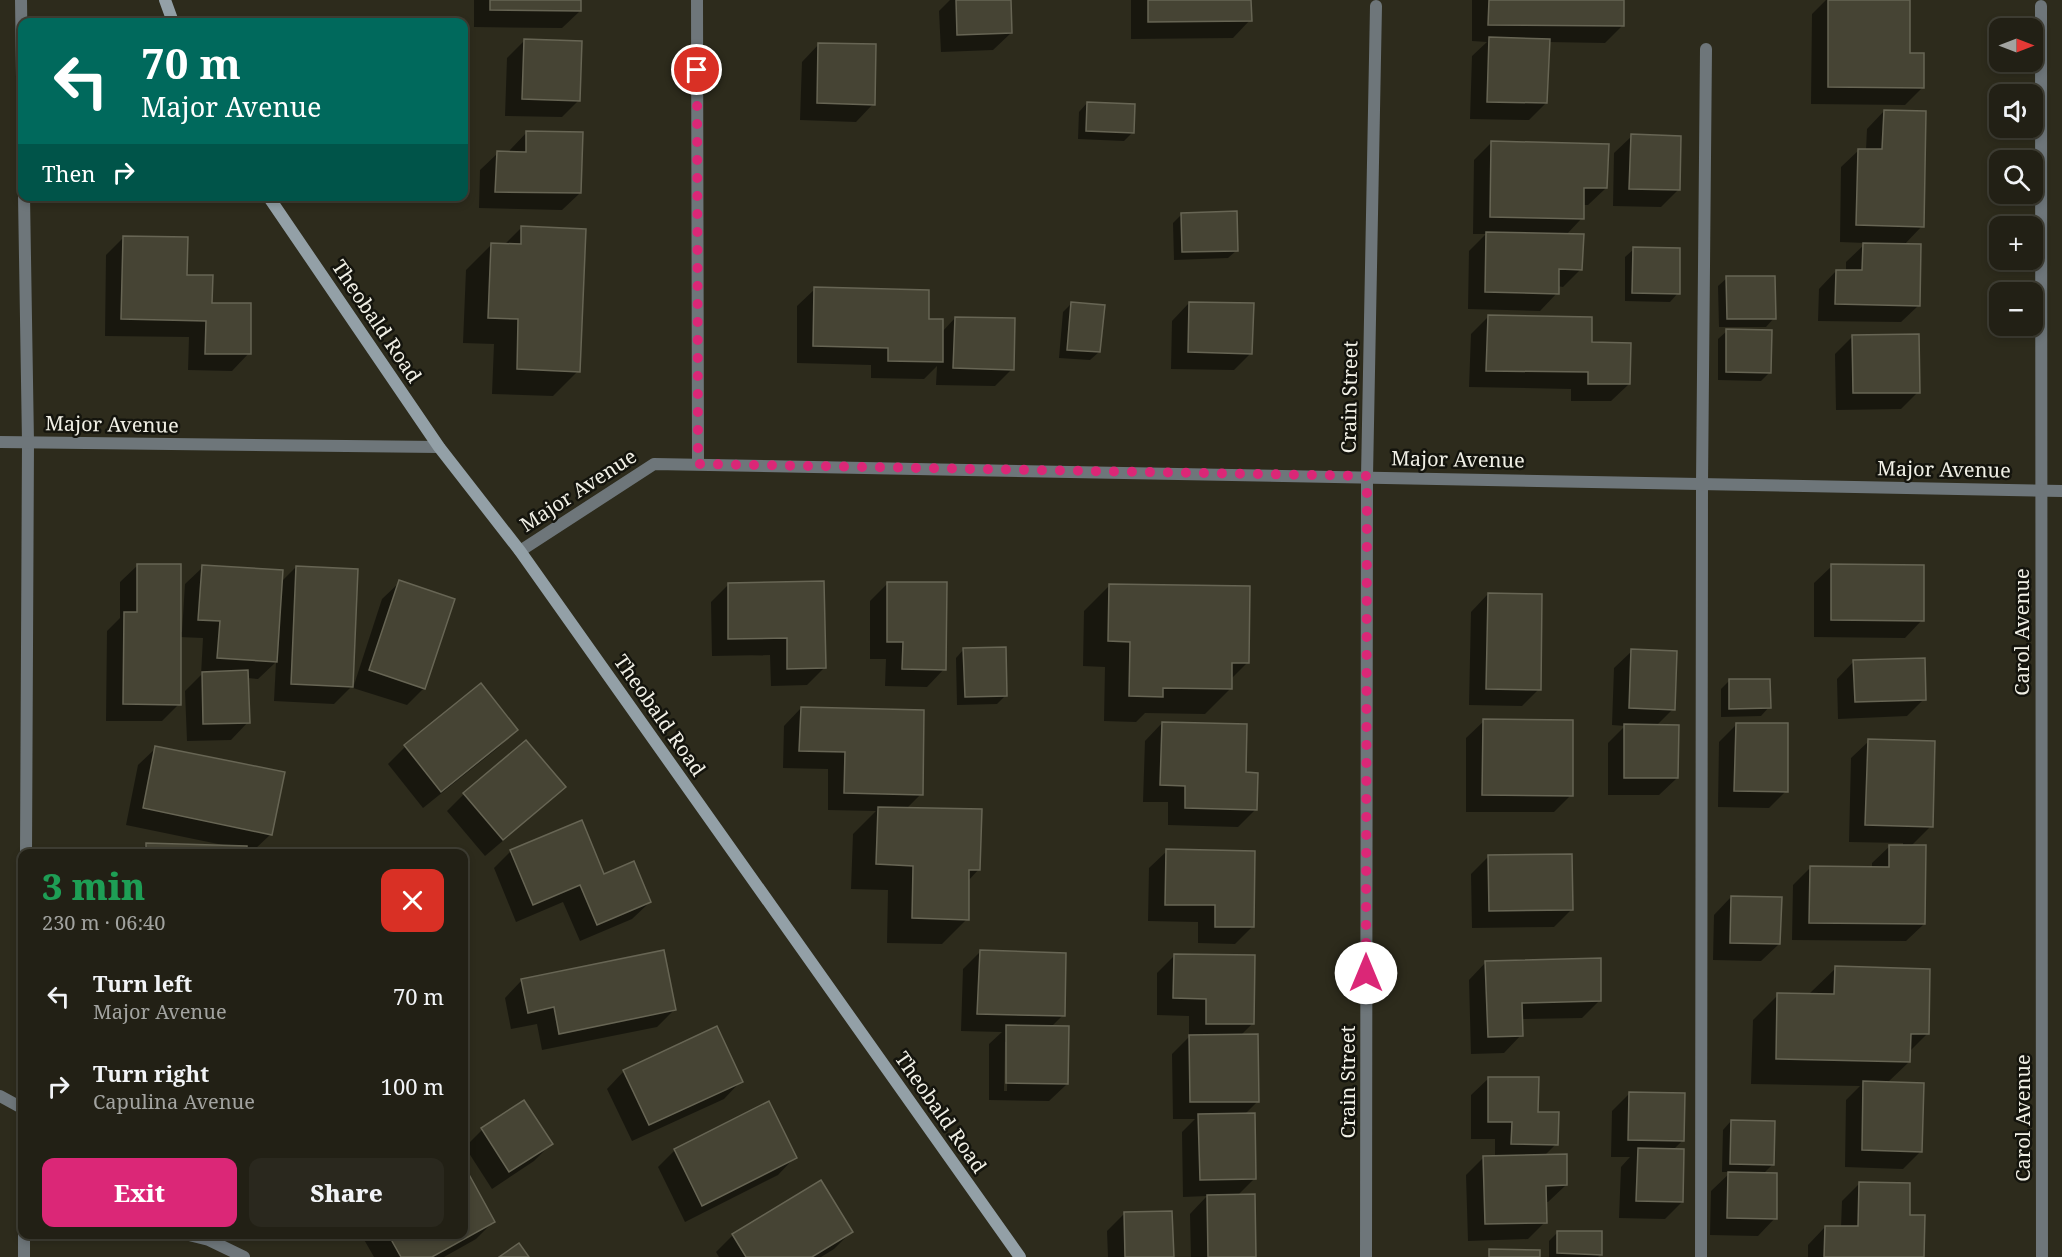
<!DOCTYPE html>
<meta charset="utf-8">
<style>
:root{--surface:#222015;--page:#2a281e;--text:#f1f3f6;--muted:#a2a3a0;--line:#3f3e34;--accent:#db2777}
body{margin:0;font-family:"Noto Serif",serif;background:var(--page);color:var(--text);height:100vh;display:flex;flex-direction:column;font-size:22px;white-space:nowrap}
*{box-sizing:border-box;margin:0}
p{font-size:20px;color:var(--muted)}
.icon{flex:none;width:33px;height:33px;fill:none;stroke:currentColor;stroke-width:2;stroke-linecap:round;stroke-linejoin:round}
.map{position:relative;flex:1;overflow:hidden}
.drawer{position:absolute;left:18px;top:849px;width:450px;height:390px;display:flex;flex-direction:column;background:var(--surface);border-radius:12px;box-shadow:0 3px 9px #0003,0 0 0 2px var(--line)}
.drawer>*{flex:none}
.top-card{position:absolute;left:18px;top:18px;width:450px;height:183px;border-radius:12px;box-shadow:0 3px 9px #0003,0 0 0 2px var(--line);background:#00695c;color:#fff;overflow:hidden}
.needle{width:39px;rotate:90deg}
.controls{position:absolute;left:1989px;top:18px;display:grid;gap:12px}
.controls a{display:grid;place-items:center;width:54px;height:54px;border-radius:12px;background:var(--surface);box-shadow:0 3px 9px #0003,0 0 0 2px var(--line);font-size:30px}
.pin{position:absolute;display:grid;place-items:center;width:51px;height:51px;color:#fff;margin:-26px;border:3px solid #fff;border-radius:50%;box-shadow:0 2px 6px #0007}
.me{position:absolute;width:66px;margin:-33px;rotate:0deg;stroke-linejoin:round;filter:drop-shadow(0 0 4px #0008)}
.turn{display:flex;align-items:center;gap:21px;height:126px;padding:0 24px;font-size:27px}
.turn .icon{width:78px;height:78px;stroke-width:2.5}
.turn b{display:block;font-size:42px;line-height:51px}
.then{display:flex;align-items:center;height:57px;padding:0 24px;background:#0003;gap:12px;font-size:22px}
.round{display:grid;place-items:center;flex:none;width:63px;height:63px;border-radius:12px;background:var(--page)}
.headline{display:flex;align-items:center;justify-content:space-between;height:102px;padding:0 24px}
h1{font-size:36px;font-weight:800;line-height:45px;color:#1e9e55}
.primary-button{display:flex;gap:12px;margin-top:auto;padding:12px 24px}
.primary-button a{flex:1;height:69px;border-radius:12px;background:var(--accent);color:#fff;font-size:24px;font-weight:800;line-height:69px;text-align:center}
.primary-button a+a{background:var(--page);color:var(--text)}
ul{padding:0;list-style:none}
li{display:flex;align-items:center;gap:18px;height:90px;padding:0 24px}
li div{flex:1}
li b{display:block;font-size:22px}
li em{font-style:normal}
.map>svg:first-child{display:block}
.shadow{fill:#0007;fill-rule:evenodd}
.building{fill:#464434;stroke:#676554;stroke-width:1.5}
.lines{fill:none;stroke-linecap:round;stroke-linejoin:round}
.lane{stroke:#6e767a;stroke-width:12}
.street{stroke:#6e767a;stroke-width:12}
.secondary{stroke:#93a0a7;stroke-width:12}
.route{stroke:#db2777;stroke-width:10;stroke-dasharray:0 18}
.labels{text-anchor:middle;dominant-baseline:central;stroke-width:5;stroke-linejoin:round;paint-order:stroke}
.street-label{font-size:20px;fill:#f1f0e6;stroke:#14140d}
</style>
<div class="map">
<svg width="2062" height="1257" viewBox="0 0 2062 1257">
<rect width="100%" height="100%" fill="#2d2b1c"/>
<g class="shadow">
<polygon points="474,0 580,0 580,11 562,28 474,27"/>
<polygon points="950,0 1010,0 1011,33 993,50 941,52 939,11"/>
<polygon points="1131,0 1250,0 1250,20 1233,38 1131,39"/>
<polygon points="1472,0 1622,0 1622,26 1605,43 1548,42 1546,103 1529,120 1470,119 1472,56 1487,42 1472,41"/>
<polygon points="1826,0 1909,0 1908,54 1922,88 1905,105 1811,104 1812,14"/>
<polygon points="524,41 579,100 562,117 505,116 507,58"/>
<polygon points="819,44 873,104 856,122 800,120 802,62"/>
<polygon points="1087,103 1133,132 1124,141 1078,139 1079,112"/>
<polygon points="1884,111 1922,226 1903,246 1919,305 1901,322 1818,321 1819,289 1836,271 1846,272 1846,262 1866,243 1840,242 1841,167 1859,150 1866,150 1867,129"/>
<polygon points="527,132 580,193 562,210 479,208 480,170 498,153 510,153 510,150"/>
<polygon points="1632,136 1678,190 1661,207 1613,206 1614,153"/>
<polygon points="1492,142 1606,188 1588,205 1582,205 1582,218 1566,235 1581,269 1563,287 1557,286 1557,293 1540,311 1468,309 1469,251 1486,234 1473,234 1474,160"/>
<polygon points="1181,215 1237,250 1228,258 1174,260 1173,223"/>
<polygon points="521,228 578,371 553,396 492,394 494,344 463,343 466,270 492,244 504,245"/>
<polygon points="123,238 186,276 211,304 249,353 232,371 188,370 189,337 105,336 106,255"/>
<polygon points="1634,249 1678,293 1670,302 1625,301 1625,257"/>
<polygon points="1727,278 1774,318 1766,327 1719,327 1718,286"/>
<polygon points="815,289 927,321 942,332 955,318 1012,369 995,386 936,385 937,366 924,379 871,378 871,365 797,363 797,306"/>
<polygon points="1072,303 1099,352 1090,360 1059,358 1063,312"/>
<polygon points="1189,303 1251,353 1234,370 1171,369 1172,321"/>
<polygon points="1488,317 1590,343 1629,384 1611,401 1571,401 1571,389 1469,387 1471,334"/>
<polygon points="1727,331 1770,372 1761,381 1718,380 1718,339"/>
<polygon points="1853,336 1918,392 1901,409 1836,410 1835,354"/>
<polygon points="138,565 179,632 182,632 185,584 203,567 280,583 296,567 356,570 351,687 334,704 274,701 276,662 258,679 247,678 248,722 231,740 187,741 185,691 201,675 203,638 179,637 179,704 162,721 106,721 107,631 120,618 120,582"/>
<polygon points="1832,566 1922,620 1905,638 1814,637 1814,583"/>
<polygon points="400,582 424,688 407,705 353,688 382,599"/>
<polygon points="888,583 944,669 927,687 885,686 886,659 870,659 870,601"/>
<polygon points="728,585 824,668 807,685 771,686 770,655 712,656 711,602"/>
<polygon points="1110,585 1247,663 1231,679 1230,689 1205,714 1145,713 1136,722 1104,721 1105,667 1083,666 1084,611"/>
<polygon points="1488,594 1539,689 1522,706 1469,705 1471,612"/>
<polygon points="964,649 1005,696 997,704 957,705 956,658"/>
<polygon points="1632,651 1673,709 1656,726 1677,778 1659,795 1608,795 1608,743 1625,726 1612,725 1614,668"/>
<polygon points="1854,661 1924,699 1907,716 1838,719 1837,679"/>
<polygon points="1729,681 1769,707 1761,716 1721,717 1721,689"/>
<polygon points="480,685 516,730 499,747 423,808 388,764 405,747"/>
<polygon points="801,708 921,794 906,809 979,869 968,881 967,919 942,944 887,943 888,890 851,889 853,834 876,811 828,810 828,769 783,768 784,726"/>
<polygon points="1484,721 1571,795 1554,812 1466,812 1466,738"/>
<polygon points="1162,723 1244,774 1255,810 1238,827 1168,825 1168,802 1143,802 1145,741"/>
<polygon points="1737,724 1786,791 1769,808 1718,807 1719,742"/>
<polygon points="1869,741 1931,826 1911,846 1924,924 1906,941 1792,940 1793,885 1810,868 1872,868 1872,863 1890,846 1903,846 1903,843 1849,842 1851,758"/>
<polygon points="156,748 271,834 253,851 245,850 245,854 138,854 146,845 222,847 223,845 126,825 138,765"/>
<polygon points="564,787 546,804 485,856 447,811 464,794"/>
<polygon points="511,851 603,876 650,902 632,919 580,941 563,902 516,922 494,868"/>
<polygon points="1167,851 1252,927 1235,944 1198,943 1198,922 1148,921 1149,868"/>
<polygon points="1488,857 1571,910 1554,927 1472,928 1471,874"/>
<polygon points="1731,897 1779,944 1761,961 1713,960 1714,915"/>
<path d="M980,952L1063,1015L1051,1027L1067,1084L1049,1101L989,1100V1044L1002,1032L961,1031L963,969ZM1005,1042H1008L1007,1091H1004Z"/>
<polygon points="1175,955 1252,1024 1241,1035 1258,1101 1244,1115 1255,1178 1237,1196 1254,1257 1191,1257 1190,1214 1207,1196 1183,1197 1182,1132 1195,1119 1173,1119 1172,1054 1189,1037 1189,1016 1157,1015 1157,973"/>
<polygon points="1486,962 1600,1000 1582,1018 1521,1019 1521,1035 1504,1053 1471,1054 1469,980"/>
<polygon points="1836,968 1927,1034 1909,1052 1909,1062 1887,1083 1921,1151 1903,1169 1845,1167 1846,1100 1860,1086 1751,1084 1753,1020 1778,995 1810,996 1810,993"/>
<polygon points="522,980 674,1010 657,1027 542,1050 537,1024 511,1029 505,998"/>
<polygon points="624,1071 741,1081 724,1099 632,1141 607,1089"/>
<polygon points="1489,1078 1556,1144 1544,1156 1566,1185 1548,1202 1545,1202 1545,1222 1528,1239 1468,1241 1466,1175 1484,1157 1495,1157 1495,1139 1471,1139 1471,1095"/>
<polygon points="1629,1094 1683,1140 1673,1150 1682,1202 1665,1219 1619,1218 1621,1167 1630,1157 1611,1157 1612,1111"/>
<polygon points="1731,1121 1773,1164 1763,1174 1775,1218 1758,1236 1710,1235 1711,1191 1731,1172 1722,1172 1723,1130"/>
<polygon points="482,1130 551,1144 534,1161 492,1189 465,1147"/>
<polygon points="675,1150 795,1157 778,1175 685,1222 658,1167"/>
<polygon points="465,1171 494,1221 476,1239 444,1257 374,1257 362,1236 364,1234 464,1234 464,1172"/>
<polygon points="1859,1184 1909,1216 1922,1257 1808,1257 1808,1245 1825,1227 1841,1228 1842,1201"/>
<polygon points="1124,1214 1172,1257 1108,1257 1107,1231"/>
<polygon points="851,1232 834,1249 821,1257 719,1257 716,1252 733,1235"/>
<polygon points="1558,1232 1601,1254 1598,1257 1549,1257 1549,1241"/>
</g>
<g class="building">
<polygon points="490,0 581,0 581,11 490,10"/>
<polygon points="956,0 1011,0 1012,33 957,35"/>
<polygon points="1148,0 1251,0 1252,21 1148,22"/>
<polygon points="1489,0 1624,0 1624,26 1488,25"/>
<polygon points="1828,0 1910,0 1910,53 1924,53 1924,88 1828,87"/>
<polygon points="1489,37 1550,39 1547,103 1487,102"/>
<polygon points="524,39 582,41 580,101 522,99"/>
<polygon points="818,43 876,44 875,105 817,103"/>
<polygon points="1087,102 1135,104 1134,133 1086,131"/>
<polygon points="1884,110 1926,111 1924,227 1856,225 1858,149 1882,149"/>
<polygon points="526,131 583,132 581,193 495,192 497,151 526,152"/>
<polygon points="1631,134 1681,136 1680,190 1629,189"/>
<polygon points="1491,141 1609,144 1607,188 1584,188 1584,219 1490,217"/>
<polygon points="1237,211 1238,251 1182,252 1181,213"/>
<polygon points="521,226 586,229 580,372 517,369 518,319 488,318 491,243 521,244"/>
<polygon points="1486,232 1584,234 1582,270 1559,269 1559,294 1485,292"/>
<polygon points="123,236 188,237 187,275 213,275 212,303 251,303 251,354 205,354 206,321 121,319"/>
<polygon points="1863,243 1921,244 1920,306 1835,304 1836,270 1862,270"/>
<polygon points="1633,247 1680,248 1680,294 1632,293"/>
<polygon points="1726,276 1775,276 1776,319 1727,319"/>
<polygon points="814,287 929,290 929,319 943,319 943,362 888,361 888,348 813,346"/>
<polygon points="1071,302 1105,305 1100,352 1067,350"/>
<polygon points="1189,302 1254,303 1252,354 1188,352"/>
<polygon points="1488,315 1592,317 1592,342 1631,343 1630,384 1588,384 1588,372 1486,371"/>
<polygon points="955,317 1015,318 1014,370 953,368"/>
<polygon points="1726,329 1772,330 1771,373 1726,372"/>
<polygon points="1919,334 1920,393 1853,393 1852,335"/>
<polygon points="137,564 181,564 181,705 123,704 124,612 137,612"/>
<polygon points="1831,564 1924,565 1924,621 1831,620"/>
<polygon points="202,565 283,570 277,662 217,658 220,621 198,620"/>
<polygon points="296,566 358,569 353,687 291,684"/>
<polygon points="399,580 455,599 425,689 369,670"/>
<polygon points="824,581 826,668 787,669 787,638 728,639 728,583"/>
<polygon points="887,582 947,582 946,670 902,669 903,642 887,642"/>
<polygon points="1109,584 1250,586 1249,663 1232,663 1232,689 1163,688 1163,697 1129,696 1130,642 1108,641"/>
<polygon points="1488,593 1542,594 1541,690 1486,689"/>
<polygon points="1006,647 1007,696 965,697 963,648"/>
<polygon points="1631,649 1677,651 1675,710 1629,708"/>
<polygon points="1925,658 1926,700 1855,702 1853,660"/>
<polygon points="248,670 250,723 203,724 202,672"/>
<polygon points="1729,679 1770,679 1771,708 1729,709"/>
<polygon points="481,683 518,730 441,792 404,745"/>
<polygon points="801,707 924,710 923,795 844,793 845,752 799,751"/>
<polygon points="1483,719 1573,720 1573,796 1482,795"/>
<polygon points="1162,722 1247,724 1246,772 1258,773 1257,810 1185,808 1185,786 1160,785"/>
<polygon points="1736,723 1788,723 1788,792 1734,791"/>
<polygon points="1624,724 1679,725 1678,778 1624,778"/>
<polygon points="1868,739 1935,741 1933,827 1865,825"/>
<polygon points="526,740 566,787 503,840 463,793"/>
<polygon points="155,746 285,772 272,835 143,808"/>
<polygon points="878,807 982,809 980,870 969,870 969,920 912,918 913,866 876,864"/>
<polygon points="582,820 604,874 634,861 651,902 597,925 580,885 533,905 510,850"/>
<polygon points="146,843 247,846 247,854 146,854"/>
<polygon points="1889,845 1926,845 1925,924 1809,923 1810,866 1889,867"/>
<polygon points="1166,849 1255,851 1254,927 1215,927 1215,905 1165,905"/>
<polygon points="1572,854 1573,910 1489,911 1488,855"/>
<polygon points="1731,896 1782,897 1780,944 1730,943"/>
<polygon points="664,950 676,1010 559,1034 554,1007 528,1013 521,979"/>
<polygon points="980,950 1066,953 1065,1016 977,1014"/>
<polygon points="1174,954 1255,955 1254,1024 1206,1024 1206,999 1173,998"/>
<polygon points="1601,958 1601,1001 1522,1003 1523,1036 1488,1037 1485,961"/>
<polygon points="1835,966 1930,969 1929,1034 1911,1034 1910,1062 1776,1059 1777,993 1834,994"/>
<polygon points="1006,1025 1069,1026 1068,1084 1006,1083"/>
<polygon points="717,1026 743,1082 649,1125 623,1070"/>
<polygon points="1258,1034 1259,1102 1190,1102 1189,1035"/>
<polygon points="1488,1077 1539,1077 1538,1112 1559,1112 1558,1145 1511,1144 1512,1122 1488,1122"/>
<polygon points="1863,1081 1924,1083 1922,1152 1862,1150"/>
<polygon points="1629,1092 1685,1093 1684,1141 1628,1140"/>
<polygon points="524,1100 553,1144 509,1172 481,1128"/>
<polygon points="769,1101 797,1158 702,1206 674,1149"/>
<polygon points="1255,1113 1256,1179 1200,1180 1198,1114"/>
<polygon points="1731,1120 1775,1121 1774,1165 1730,1164"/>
<polygon points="1638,1148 1684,1149 1683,1202 1636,1201"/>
<polygon points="1567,1154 1567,1185 1546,1186 1547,1223 1485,1224 1483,1156"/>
<polygon points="466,1169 495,1222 432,1257 401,1257 388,1234 464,1234 464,1170"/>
<polygon points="1728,1172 1777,1173 1777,1219 1727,1218"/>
<polygon points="821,1180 853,1232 812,1257 746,1257 732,1234"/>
<polygon points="1859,1182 1910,1183 1910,1215 1925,1215 1924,1257 1824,1257 1825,1226 1858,1226"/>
<polygon points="1255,1194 1256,1257 1208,1257 1207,1195"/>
<polygon points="1172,1211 1174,1257 1125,1257 1124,1212"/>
<polygon points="1557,1231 1602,1231 1602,1255 1557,1253"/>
<polygon points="519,1243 529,1257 499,1257"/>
<polygon points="1489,1249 1540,1250 1540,1257 1489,1257"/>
</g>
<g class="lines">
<polyline class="lane" points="1701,1257 1702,484 1706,49"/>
<g class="street">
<polyline points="21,0 22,77"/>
<polyline points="697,0 698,464"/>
<polyline points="2041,6 2042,1257"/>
<polyline points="24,196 28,442 26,854"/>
<polyline points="0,442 439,447"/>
<polyline points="520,551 654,464 2062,491"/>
<polyline points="0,1096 22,1108"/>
<polyline points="185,1234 209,1240 244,1257"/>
<polyline points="24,1257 24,1234"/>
<polyline points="1366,1257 1367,476 1376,6"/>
</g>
<g class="secondary">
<polyline points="165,0 173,22"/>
<polyline points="268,196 439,447 520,551 1020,1257"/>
</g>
</g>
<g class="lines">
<polyline class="route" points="697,70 698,464 1367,476 1366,973"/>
</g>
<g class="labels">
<g class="street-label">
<text transform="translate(377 321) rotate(56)">Theobald Road</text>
<text transform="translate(1349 397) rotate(-89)">Crain Street</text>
<text transform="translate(112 424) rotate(1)">Major Avenue</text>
<text transform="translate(1458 459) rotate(1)">Major Avenue</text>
<text transform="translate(1944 469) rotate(1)">Major Avenue</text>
<text transform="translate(578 490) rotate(-33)">Major Avenue</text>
<text transform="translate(2021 632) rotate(-90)">Carol Avenue</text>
<text transform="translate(660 715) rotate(55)">Theobald Road</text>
<text transform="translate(1347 1082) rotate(-90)">Crain Street</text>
<text transform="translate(941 1112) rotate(55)">Theobald Road</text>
<text transform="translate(2022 1118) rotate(-90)">Carol Avenue</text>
</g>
</g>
</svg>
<div class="controls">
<a><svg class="needle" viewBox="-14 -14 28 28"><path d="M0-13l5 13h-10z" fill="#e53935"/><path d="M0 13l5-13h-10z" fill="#a2a3a0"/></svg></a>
<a><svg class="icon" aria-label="sound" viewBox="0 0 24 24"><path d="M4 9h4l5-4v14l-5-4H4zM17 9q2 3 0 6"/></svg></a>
<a><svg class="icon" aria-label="search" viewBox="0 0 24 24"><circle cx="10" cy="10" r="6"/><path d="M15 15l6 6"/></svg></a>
<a>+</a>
<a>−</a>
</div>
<div class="pin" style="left:697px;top:70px;background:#d93025"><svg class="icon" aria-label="arrive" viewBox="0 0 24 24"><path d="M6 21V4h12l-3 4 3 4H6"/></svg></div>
<svg class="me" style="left:1366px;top:973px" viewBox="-20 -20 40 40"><circle r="19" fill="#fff"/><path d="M0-13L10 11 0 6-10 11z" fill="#db2777"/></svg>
<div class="top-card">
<div class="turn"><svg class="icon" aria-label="left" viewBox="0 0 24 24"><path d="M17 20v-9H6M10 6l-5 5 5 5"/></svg><div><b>70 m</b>Major Avenue</div></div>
<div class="then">Then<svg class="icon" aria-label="right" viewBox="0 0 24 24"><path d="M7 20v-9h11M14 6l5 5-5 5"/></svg></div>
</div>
<section class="drawer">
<div class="headline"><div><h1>3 min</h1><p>230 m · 06:40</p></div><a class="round" style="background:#d93025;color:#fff"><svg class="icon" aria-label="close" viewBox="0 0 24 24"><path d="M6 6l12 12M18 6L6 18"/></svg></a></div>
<ul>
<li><svg class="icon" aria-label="left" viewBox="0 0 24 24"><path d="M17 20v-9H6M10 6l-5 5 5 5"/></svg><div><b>Turn left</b><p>Major Avenue</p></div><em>70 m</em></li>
<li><svg class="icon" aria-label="right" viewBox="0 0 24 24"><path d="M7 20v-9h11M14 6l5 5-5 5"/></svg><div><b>Turn right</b><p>Capulina Avenue</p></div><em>100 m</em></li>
</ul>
<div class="primary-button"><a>Exit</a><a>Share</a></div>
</section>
</div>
